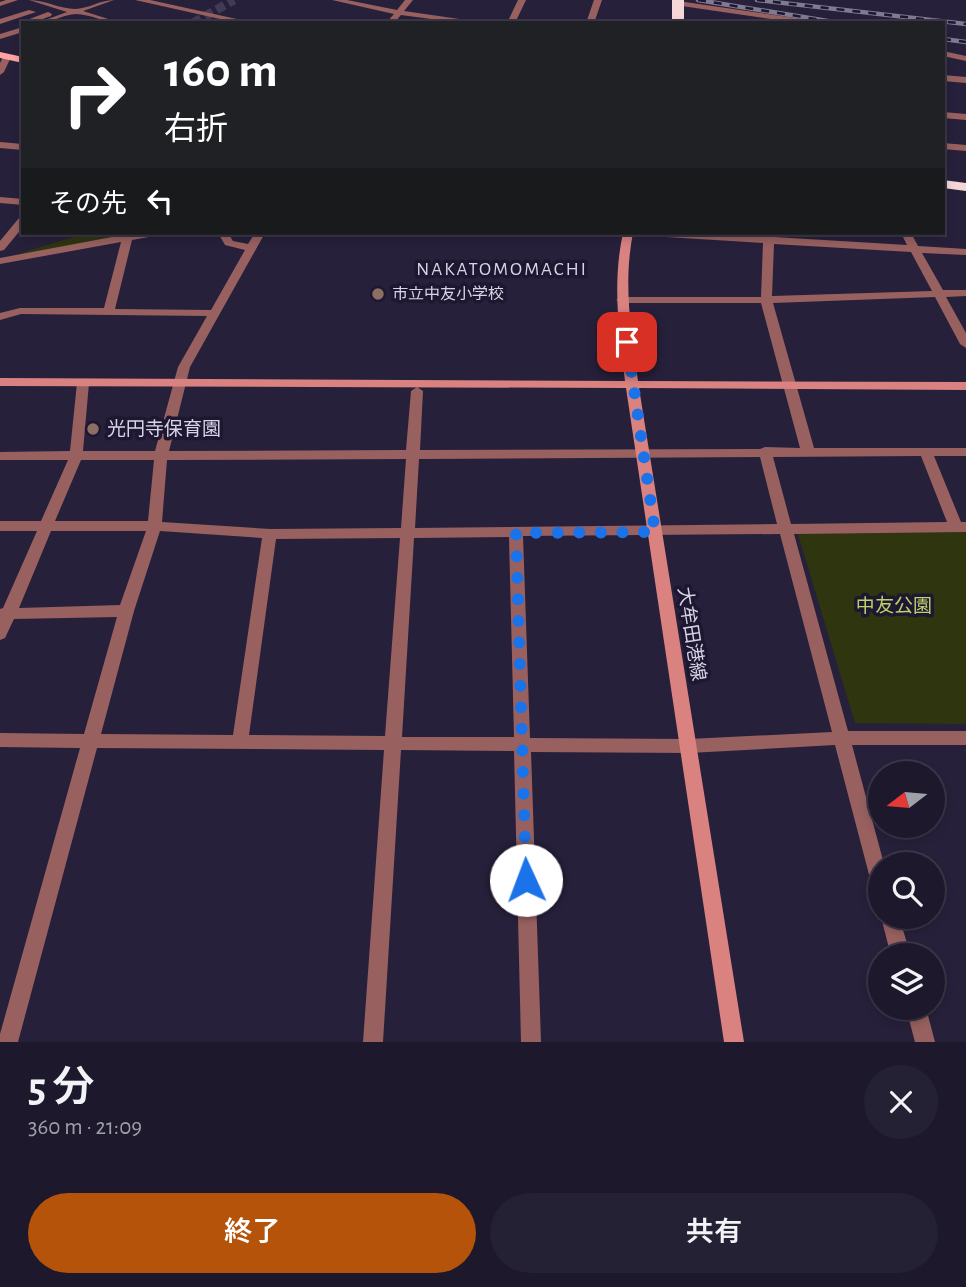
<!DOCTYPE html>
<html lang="ja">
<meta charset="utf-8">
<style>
:root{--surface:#1d182c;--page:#252134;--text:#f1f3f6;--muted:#a0a0a9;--line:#3b3748;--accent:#b45309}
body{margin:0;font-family:"Alegreya Sans","Noto Sans JP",sans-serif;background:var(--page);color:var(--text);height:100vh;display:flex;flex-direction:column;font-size:26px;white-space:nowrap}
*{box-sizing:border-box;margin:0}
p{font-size:23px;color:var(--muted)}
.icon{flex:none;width:38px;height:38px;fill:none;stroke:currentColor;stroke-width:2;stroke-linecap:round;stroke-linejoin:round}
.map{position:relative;height:1042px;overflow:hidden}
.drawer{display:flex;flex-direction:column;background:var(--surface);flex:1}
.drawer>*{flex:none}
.guide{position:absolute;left:21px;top:21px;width:924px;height:214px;border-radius:0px;box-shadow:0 4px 10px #0003,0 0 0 2px var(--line);background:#202124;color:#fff;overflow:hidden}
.needle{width:46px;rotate:254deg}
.tools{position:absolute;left:868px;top:761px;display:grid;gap:14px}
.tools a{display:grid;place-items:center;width:77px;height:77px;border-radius:50%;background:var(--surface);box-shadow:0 4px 10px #0003,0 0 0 2px var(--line);font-size:35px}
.pin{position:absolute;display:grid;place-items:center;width:60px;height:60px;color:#fff;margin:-30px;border-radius:14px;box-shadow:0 4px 10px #0006}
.me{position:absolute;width:77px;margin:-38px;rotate:358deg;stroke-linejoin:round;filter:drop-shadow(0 0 5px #0008)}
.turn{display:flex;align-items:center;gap:24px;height:147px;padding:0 28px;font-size:32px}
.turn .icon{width:91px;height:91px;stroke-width:2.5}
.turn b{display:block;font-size:49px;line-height:60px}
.then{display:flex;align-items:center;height:66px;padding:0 28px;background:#0003;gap:14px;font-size:26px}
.round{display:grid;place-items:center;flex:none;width:74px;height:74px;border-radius:37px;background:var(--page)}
.head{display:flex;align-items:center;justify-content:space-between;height:119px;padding:0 28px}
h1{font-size:42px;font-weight:600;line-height:52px}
.action{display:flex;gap:14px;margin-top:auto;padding:14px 28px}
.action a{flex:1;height:80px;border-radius:42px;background:var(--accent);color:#fff;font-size:28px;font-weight:600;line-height:80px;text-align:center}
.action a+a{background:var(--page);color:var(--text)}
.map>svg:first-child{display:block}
.green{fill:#2f350f}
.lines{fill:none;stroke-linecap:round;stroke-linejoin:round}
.street-tunnel{stroke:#423b55;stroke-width:9;stroke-dasharray:9 4.5;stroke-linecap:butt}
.street{fill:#986160;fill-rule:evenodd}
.secondary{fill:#da8280;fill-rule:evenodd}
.primary{fill:#ffa4a1;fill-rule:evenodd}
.highway{fill:#f4d7d6;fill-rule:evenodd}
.rail-casing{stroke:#817b92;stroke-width:4.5}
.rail{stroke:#1e1731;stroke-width:2.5;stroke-dasharray:8;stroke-linecap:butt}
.route{stroke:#1a73e8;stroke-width:12;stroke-dasharray:0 21.6}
.education-dot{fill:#8d6e63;stroke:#1e1731;stroke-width:2.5}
.labels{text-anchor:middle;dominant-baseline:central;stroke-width:7;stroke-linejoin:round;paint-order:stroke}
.far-poi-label{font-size:16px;fill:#d8d4e6;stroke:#1e1731;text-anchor:start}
.far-quarter-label{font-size:19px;letter-spacing:2px;fill:#d8d4e6;stroke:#1e1731}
.poi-label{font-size:19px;fill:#d8d4e6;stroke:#1e1731;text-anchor:start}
.park-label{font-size:19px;fill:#bfd16a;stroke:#1e1731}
.street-label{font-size:19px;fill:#d8d4e6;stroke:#1e1731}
</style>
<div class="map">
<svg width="966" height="1042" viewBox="0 0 966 1042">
<rect width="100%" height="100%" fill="#27203b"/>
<g class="green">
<polygon points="87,233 143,233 13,258 24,252"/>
<polygon points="797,531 966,532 966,724 855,723"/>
</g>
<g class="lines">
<polyline class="street-tunnel" points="193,23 234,0"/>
<g class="street">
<polygon points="6,0 18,0 0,6 0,2"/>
<path d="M29,0C45,0 60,9 75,9C88,9 100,0 114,0L83,11L121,23C105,23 90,14 76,14C64,14 52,23 37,23L67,12Z"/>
<polygon points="135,0 150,0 255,23 238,23"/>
<polygon points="332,0 347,0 397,10 405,0 413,0 404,11 487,23 461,23 401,15 394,23 386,23 394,14"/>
<polygon points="518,0 526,0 515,23 507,23"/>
<polygon points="594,0 602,0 594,23 586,23"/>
<polygon points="678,1 816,21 820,23 798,23 675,5 675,1"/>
<polygon points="29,10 36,12 0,24 0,19"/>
<polygon points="48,12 52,14 51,16 31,23 23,23 23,25 19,23"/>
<polygon points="23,27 23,32 0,39 0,34"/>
<polygon points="943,51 966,56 966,61 943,56"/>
<polygon points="4,55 11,57 4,72 0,75 0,63"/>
<polygon points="943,75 966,77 966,83 943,81"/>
<polygon points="943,112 966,114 966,120 943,118"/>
<polygon points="0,142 23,144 23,150 0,148"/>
<polygon points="943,143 966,145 966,151 943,149"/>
<polygon points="0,197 23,199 23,205 0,203"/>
<polygon points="23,217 23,227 4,250 0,251 0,241 19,218"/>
<path d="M161,233L160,235L132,240L115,309L211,310L245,250L225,245L218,233H228L233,241L248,244L255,233H265L190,367L169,451L406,450L411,391L417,387L423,391L420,450L760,449L765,447L800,448L761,303H622L616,300L622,297H761L763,243L650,236L645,233H698L764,237V233H774V237L907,245L901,233H911L918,246L966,249V255L922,253L943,290H966V296L946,297L966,333V348L960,344L935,297L773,303L814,448H966V456H934L961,522H966V532L794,534L848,731H966V745H852L884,864H880V890L873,888L871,882L835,745L689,753L531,752L541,1042H521L514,751L401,750L383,1042H363L384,750L97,748L18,1042H0V1034L80,748L0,747V733L84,734L117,617L14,619L5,638L0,640V609L3,608L37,531H0V521H41L68,460H0V452L70,451L77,383L83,379L89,383L83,451H155L178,367L207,316L21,314L0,320V313L20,308H104L121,242L0,264V258L128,234ZM774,244L911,252L932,291L772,296ZM921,456L947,522L791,524L773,457ZM760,457L777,524L415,528L419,459ZM406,459L401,528L270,529L162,522L167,460ZM81,460H154L148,521H55ZM51,531H146L120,605L19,608ZM160,531L262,538L233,735L101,734L134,611ZM780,534L832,732L689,739L530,738L523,536ZM509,537L514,737H402L414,538ZM400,538L385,736L249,735L276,539Z"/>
<polygon points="881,917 899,917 911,956 891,956"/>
<polygon points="906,1008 926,1008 935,1042 915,1042"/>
</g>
<path class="secondary" d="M623,233H633C623,283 631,331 638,381L966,382V390L639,388L744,1042H724L626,388L0,386V378L625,381C619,331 612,283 623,233Z"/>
<polygon class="primary" points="0,52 23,57 23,63 0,58"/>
<g class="highway">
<rect x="672" y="0" width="12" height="23"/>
<polygon points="943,180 966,183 966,191 943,188"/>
</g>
<defs>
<g id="rail">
<polyline points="698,0 840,23"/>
<polyline points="757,0 966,24"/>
<polyline points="943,39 966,42"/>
</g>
</defs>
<use href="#rail" class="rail-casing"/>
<use href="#rail" class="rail"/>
</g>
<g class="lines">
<polyline class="route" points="526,880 516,533 655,532 627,342"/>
</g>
<g class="education-dot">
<circle cx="378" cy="294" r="7"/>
<circle cx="93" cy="429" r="7"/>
</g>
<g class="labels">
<g class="far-poi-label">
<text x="392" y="294">市立中友小学校</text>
</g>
<g class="far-quarter-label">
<text x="502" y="269">NAKATOMOMACHI</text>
</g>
<g class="poi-label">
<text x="107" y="429">光円寺保育園</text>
</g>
<g class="park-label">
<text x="894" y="606">中友公園</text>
</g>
<g class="street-label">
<text transform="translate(691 634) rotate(81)">大牟田港線</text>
</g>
</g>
</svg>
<div class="tools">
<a><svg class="needle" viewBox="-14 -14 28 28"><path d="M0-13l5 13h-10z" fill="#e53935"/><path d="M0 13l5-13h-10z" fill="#a0a0a9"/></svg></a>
<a><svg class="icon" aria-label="search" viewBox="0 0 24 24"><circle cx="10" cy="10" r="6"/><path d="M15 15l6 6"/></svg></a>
<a><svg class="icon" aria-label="layers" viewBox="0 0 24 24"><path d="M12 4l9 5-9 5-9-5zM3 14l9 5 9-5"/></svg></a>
</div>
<div class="pin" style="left:627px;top:342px;background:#d93025"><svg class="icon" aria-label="arrive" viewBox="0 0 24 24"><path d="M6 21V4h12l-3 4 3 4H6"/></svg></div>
<svg class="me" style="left:526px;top:880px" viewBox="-20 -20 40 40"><circle r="19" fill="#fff"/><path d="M0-13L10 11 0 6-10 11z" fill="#1a73e8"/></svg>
<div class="guide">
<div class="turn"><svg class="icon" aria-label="right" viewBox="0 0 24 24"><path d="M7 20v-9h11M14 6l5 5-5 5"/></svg><div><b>160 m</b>右折</div></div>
<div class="then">その先<svg class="icon" aria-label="left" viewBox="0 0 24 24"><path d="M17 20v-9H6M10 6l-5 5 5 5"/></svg></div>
</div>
</div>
<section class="drawer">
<div class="head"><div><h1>5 分</h1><p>360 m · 21:09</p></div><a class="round"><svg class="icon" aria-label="close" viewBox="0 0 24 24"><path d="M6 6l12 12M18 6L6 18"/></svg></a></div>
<div class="action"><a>終了</a><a>共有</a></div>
</section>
